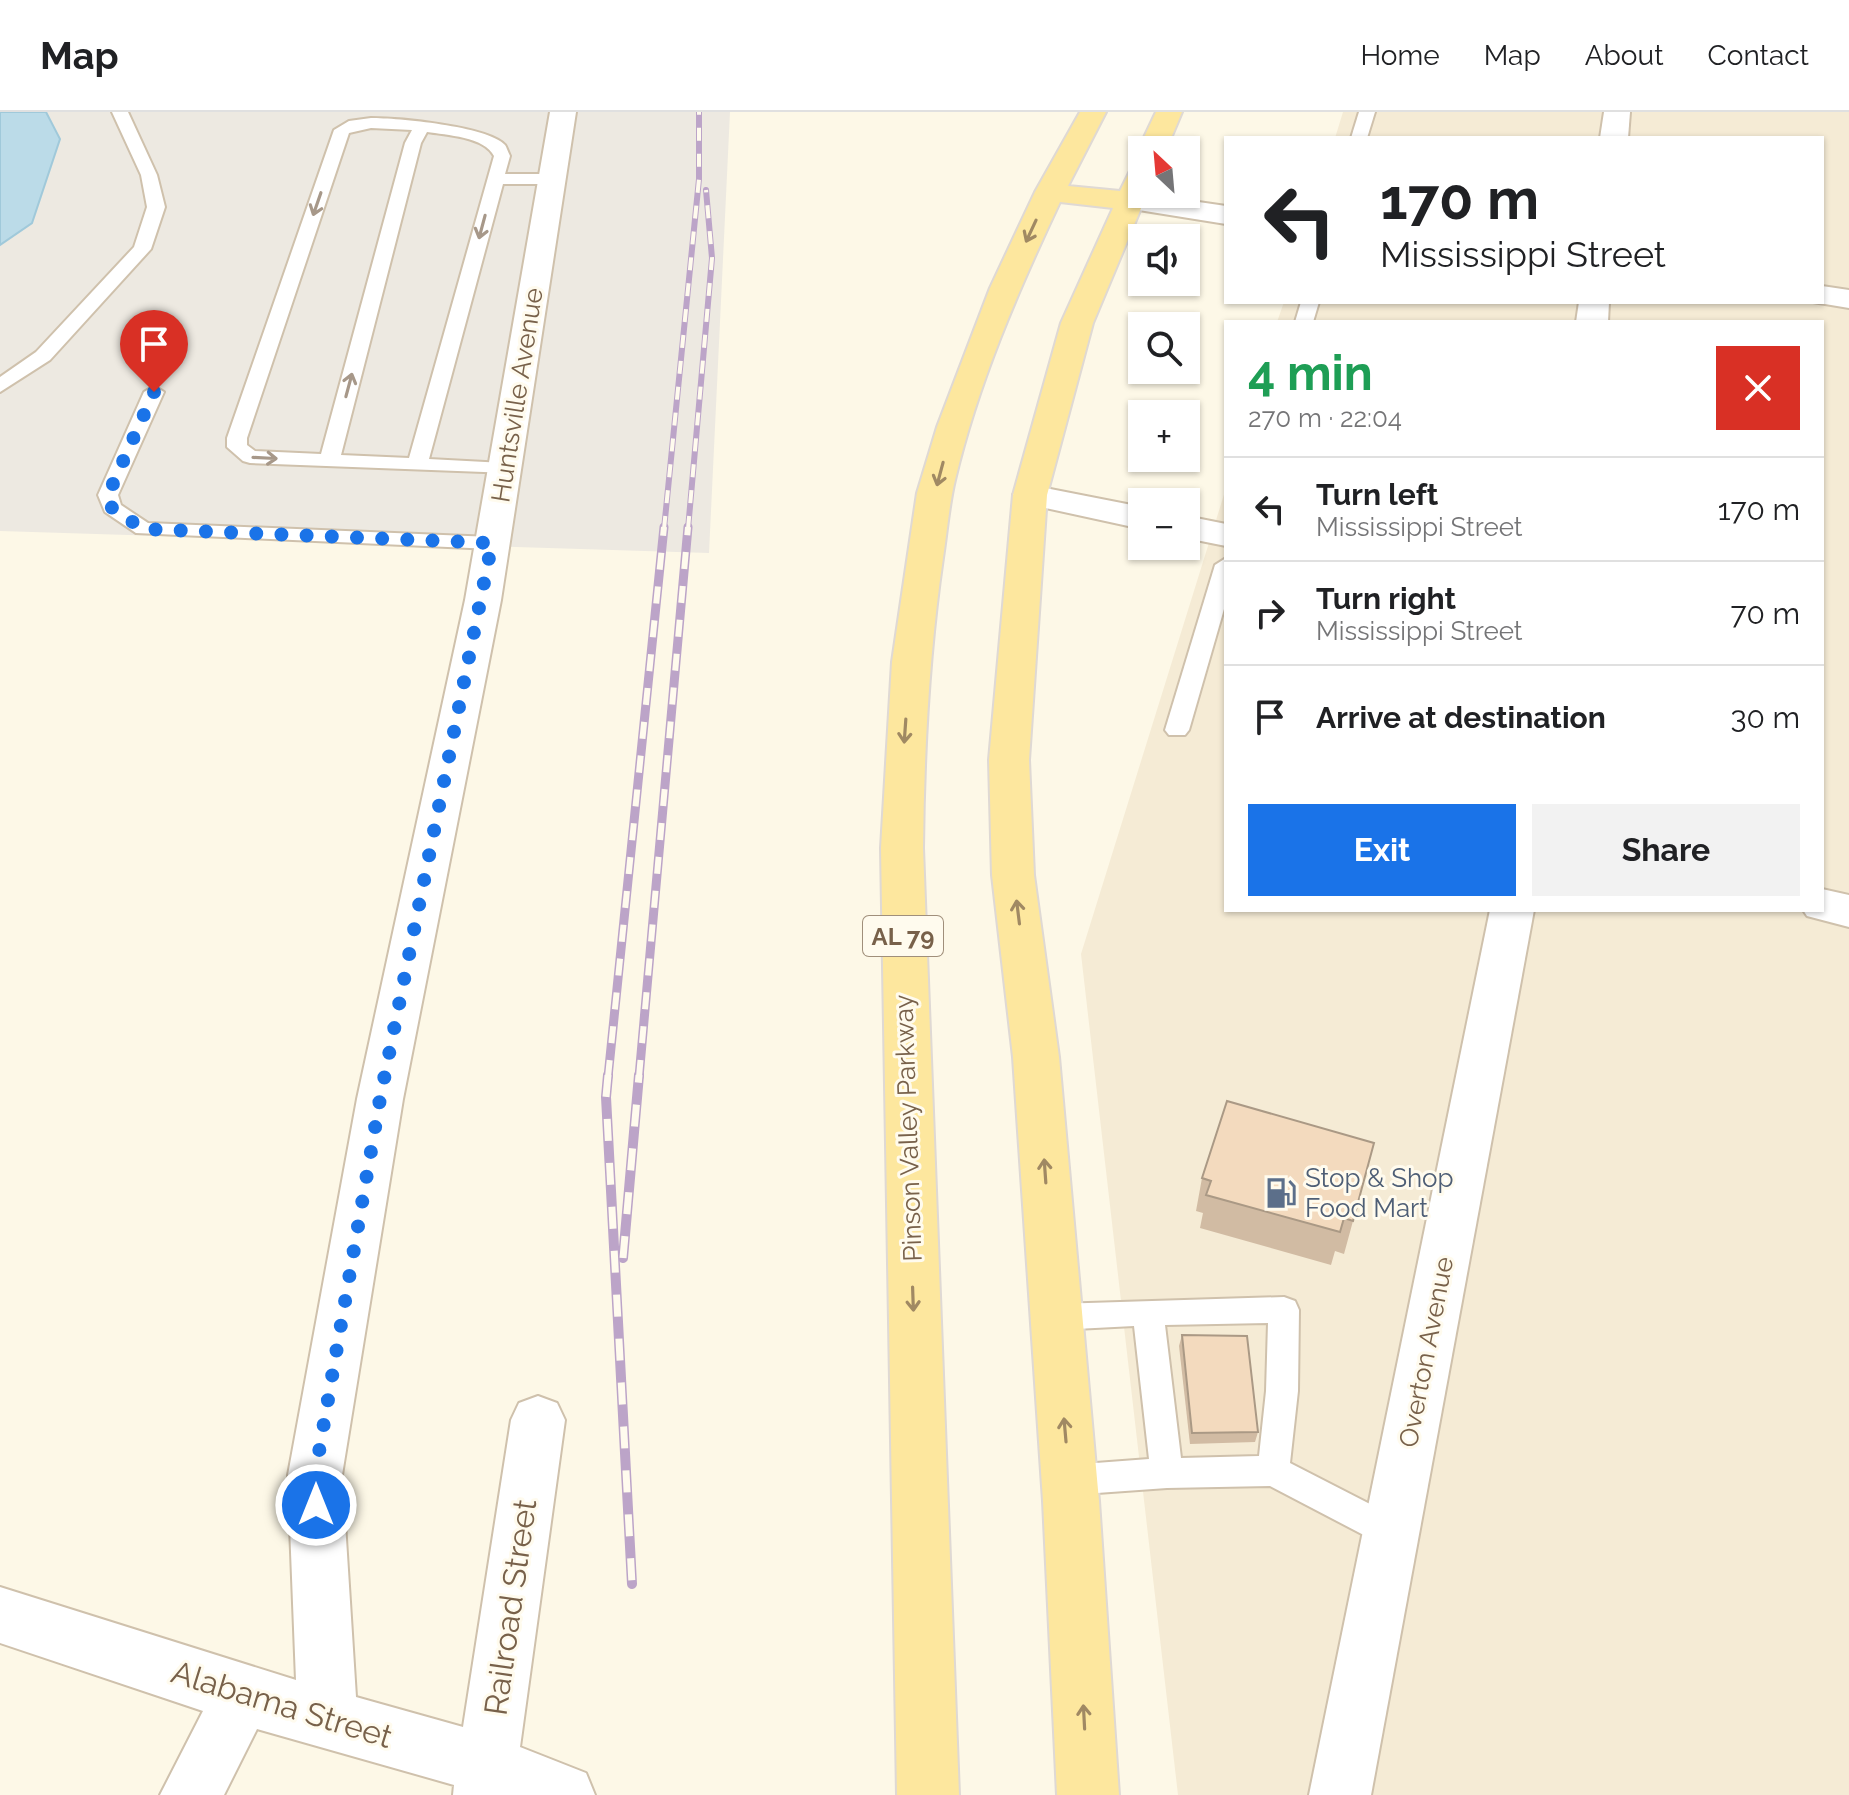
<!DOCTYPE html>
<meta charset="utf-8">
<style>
:root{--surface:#fff;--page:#f2f2f2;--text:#202124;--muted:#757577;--line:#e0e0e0;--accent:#1a73e8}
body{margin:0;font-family:Raleway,sans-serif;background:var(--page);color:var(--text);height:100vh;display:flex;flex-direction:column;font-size:30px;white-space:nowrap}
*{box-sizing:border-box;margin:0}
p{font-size:26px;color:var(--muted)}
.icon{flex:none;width:44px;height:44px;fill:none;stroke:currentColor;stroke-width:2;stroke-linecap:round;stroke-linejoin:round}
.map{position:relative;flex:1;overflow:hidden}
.side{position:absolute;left:1224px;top:208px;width:600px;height:592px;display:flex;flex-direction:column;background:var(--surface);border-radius:0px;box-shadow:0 2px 6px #0004}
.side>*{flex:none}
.banner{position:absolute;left:1224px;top:24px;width:600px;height:168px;border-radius:0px;box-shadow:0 2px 6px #0004;background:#fff;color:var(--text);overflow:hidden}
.needle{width:52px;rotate:334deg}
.tools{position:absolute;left:1128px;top:24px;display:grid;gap:16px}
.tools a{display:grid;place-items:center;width:72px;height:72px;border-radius:0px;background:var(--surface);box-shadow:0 2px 6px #0004;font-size:40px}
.pin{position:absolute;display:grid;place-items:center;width:68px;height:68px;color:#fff;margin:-82px -34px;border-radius:50% 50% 50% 0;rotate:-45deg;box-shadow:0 0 8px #0007}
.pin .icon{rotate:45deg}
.me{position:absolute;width:88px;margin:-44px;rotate:0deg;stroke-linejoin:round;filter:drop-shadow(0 0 6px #0008)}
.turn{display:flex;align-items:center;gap:28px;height:168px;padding:0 24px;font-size:36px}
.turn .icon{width:104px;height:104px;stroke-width:2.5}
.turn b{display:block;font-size:56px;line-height:68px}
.round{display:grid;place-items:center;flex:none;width:84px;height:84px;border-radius:0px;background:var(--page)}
.head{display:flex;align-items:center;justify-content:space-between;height:136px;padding:0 24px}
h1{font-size:48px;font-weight:700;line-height:60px;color:#1e9e55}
.action{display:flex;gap:16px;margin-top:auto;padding:16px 24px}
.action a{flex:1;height:92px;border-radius:0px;background:var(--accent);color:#fff;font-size:32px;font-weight:700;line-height:92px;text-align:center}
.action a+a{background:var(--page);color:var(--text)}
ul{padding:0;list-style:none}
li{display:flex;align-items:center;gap:24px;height:104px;padding:0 24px;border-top:2px solid var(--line)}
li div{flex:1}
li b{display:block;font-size:30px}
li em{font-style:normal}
header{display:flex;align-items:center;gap:48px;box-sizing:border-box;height:112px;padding:0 40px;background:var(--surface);border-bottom:2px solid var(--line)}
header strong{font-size:38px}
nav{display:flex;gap:44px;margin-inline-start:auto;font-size:28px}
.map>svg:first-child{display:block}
.residential{fill:#f5ebd5}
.industrial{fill:#ede9e1}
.water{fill:#bbdbe8;stroke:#a0c9da;stroke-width:2}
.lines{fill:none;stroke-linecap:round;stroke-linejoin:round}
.lane-casing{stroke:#cfc1ac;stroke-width:4}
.street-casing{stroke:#cfc1ac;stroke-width:4}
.primary-casing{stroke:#dfd9d4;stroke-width:4}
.lane{fill:#fff;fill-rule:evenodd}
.street{fill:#fff;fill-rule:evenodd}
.primary{fill:#fde79e;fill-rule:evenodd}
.rail-far2-casing{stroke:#bca4c8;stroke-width:6}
.rail-far1-casing{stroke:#bca4c8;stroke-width:9}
.rail-casing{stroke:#bca4c8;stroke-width:10}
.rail-far2{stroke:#fffbee;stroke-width:4;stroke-dasharray:13;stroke-linecap:butt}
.rail-far1{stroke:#fffbee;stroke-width:6;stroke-dasharray:17;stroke-linecap:butt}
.rail{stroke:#fffbee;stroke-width:7;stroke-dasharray:22;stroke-linecap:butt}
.wall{fill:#d1bba3}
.building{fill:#f3dabe;stroke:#aa9985;stroke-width:2}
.oneway{stroke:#a79889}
.oneway2{stroke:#a08963}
.route{stroke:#1a73e8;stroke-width:14;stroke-dasharray:0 25.2}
.labels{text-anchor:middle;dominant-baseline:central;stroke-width:6;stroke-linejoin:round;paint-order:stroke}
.shield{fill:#fffbee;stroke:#a08f7b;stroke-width:2}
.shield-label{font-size:24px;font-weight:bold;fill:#78614a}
.street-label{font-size:26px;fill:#78614a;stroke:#fffbee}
.service-label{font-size:26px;fill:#4e5e75;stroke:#fffbee;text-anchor:start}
.near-street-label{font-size:32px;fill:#78614a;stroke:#fffbee}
</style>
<header>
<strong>Map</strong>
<nav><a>Home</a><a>Map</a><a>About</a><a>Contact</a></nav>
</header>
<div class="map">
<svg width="1849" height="1683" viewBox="0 0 1849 1683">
<rect width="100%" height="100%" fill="#fdf8e7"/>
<polygon class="residential" points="1343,0 1849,0 1849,1683 1178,1683 1081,842 1226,376 1226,798 1822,798 1822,210 1277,210 1284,190 1822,190 1822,26 1335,26"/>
<polygon class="industrial" points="0,0 730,0 709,441 0,419"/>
<polygon class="water" points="0,0 46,0 60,27 32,111 0,133"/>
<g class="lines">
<defs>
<g id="lane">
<polygon points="112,0 128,0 157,63 165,95 151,137 50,248 0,280 0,265 36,240 134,135 147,95 141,63"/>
<polygon points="1359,0 1375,0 1367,26 1351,26"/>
<path d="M371,6C397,6 488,14 505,33C506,34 509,42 510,44L505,62H552L560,67L552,72H503L429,347L504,351L511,353L514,357L511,361L250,351L243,349L227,335V326L334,18L349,9ZM371,16L412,18L405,31L321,342L255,339L247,333V326L349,21ZM427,20C446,23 485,25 494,44L409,346L341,343L421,31Z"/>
<polygon points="1301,190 1319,190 1313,210 1295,210"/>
<polygon points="154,274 164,280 118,383 121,393 148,411 492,425 503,431 492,437 136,421 105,400 98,383 144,280"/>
<polygon points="1226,446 1226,490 1189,618 1185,623 1169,623 1165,618 1215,453"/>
<path d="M1284,1185L1295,1189L1299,1198L1298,1279L1290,1351L1403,1409L1407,1420L1403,1431L1391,1436L1379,1431L1270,1374L1167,1376L1069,1383L1058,1379L1053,1368L1058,1357L1069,1353L1149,1347L1134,1214L1056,1218L1045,1214L1041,1205L1045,1196L1056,1192ZM1268,1211L1266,1279L1259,1344L1181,1346L1165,1213Z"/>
</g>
<g id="street">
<polygon points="550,0 576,0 501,488 403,987 342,1363 356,1585 463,1615 511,1308 519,1291 538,1284 557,1291 565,1308 520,1635 586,1661 595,1683 453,1683 454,1673 257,1617 224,1683 160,1683 203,1599 0,1531 0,1475 296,1568 288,1363 357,987 465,488"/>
<polygon points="1604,0 1630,0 1628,26 1600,26"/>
<polygon points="1130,80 1226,94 1226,112 1120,95 1116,89 1120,83"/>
<polygon points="1822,174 1849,178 1849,196 1813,190 1822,190"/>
<polygon points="1579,190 1609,190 1608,210 1576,210"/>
<polygon points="1030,373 1142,395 1142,417 1018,390 1013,383 1018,376"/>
<polygon points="1186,404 1226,412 1226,434 1186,426"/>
<polygon points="1822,777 1849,783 1849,815 1807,804 1803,798 1822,798"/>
<polygon points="1490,798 1534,798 1371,1683 1309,1683"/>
</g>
<g id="primary">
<path d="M1080,0H1106L1068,74L1120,79L1132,55L1142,53V82H1147L1093,211L1047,383L1029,648L1034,763L1059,945L1099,1389L1119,1683H1057L1043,1389L1013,945L992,763L989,648L1013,383L1061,211L1113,96L1060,90C1018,179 978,271 955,368C949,393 947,420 943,446C929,542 924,639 923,736L959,1683H897L881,736L892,550L917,381L937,315L990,176L1035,80Z"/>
<polygon points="1156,0 1182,0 1166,38 1142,38 1142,44 1138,38"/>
</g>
</defs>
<use href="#lane" class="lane-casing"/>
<use href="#street" class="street-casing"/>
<use href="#primary" class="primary-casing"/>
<use href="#lane" class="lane"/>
<use href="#street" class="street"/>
<use href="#primary" class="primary"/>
<defs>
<g id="rail-far2">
<polyline points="664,417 699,67 699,0"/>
<polyline points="688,417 712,146 706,78"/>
</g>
<g id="rail-far1">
<polyline points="608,965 664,415"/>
<polyline points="639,965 688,415"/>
</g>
<g id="rail">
<polyline points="608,963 606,985 632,1472"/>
<polyline points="623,1146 639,963"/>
</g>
</defs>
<use href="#rail-far2" class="rail-far2-casing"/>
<use href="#rail-far1" class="rail-far1-casing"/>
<use href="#rail" class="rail-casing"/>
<use href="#rail-far2" class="rail-far2"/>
<use href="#rail-far1" class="rail-far1"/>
<use href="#rail" class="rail"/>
</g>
<g class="wall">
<polygon points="1202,1066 1353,1109 1344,1142 1335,1139 1331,1153 1200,1116 1203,1101 1196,1099"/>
<polygon points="1182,1223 1258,1320 1255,1330 1190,1332 1179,1234"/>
</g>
<g class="building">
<polygon points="1227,989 1374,1031 1353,1109 1344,1106 1340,1120 1206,1083 1211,1069 1202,1066"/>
<polygon points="1182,1223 1247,1224 1258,1320 1192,1321"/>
</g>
<defs><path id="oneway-shaft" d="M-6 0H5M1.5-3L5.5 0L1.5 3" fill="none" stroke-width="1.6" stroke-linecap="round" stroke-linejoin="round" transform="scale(2)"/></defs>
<g class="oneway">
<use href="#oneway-shaft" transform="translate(317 92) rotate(109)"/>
<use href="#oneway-shaft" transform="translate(482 115) rotate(105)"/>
<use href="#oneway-shaft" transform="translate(349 273) rotate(-75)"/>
<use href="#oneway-shaft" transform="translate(265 346) rotate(3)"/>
</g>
<g class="oneway2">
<use href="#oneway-shaft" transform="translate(1031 119) rotate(115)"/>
<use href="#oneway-shaft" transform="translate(940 362) rotate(105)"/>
<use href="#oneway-shaft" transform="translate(905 619) rotate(94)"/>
<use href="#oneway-shaft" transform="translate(1018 800) rotate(-97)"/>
<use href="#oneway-shaft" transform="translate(1045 1059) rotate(-94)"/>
<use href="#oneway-shaft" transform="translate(913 1187) rotate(88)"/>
<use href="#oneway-shaft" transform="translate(1065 1318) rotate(-95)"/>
<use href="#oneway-shaft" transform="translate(1084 1605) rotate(-93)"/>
</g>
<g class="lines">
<polyline class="route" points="154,280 108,383 112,396 143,417 492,431 380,987 315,1363 316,1393"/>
</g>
<defs>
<symbol id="fuel-bare" viewBox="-9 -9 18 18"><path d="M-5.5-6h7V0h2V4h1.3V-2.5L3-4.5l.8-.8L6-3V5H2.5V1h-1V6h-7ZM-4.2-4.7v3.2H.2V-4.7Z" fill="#5c6f8a" stroke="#fffbee" stroke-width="2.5" paint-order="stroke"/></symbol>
</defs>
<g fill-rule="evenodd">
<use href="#fuel-bare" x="1259" y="1059" width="44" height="44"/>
</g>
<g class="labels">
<rect class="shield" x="863" y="804" width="80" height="40" rx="6"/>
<g class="shield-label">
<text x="903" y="824">AL 79</text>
</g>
<g class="street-label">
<text transform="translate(517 283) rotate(-81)">Huntsville Avenue</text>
<text transform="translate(908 1016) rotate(-92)">Pinson Valley Parkway</text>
<text transform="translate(1426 1240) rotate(-79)">Overton Avenue</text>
</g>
<g class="service-label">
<text x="1305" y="1066">Stop &amp; Shop<tspan x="1305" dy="30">Food Mart</tspan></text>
</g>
<g class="near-street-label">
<text transform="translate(510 1495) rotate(-82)">Railroad Street</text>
<text transform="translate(282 1592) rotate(17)">Alabama Street</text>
</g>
</g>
</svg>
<div class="tools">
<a><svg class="needle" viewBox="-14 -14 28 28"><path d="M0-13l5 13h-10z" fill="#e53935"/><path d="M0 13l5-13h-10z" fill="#757577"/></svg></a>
<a><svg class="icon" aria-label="sound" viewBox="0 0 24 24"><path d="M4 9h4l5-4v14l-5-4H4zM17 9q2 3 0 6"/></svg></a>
<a><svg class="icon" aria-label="search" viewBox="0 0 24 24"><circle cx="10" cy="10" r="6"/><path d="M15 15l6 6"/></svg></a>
<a>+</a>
<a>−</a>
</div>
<div class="pin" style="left:154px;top:280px;background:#d93025"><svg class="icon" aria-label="arrive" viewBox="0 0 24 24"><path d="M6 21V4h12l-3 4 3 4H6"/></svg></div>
<svg class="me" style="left:316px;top:1393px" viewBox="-20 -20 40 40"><circle r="17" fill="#1a73e8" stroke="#fff" stroke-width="3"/><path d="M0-11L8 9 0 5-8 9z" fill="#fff"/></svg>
<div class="banner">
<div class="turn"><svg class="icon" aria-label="left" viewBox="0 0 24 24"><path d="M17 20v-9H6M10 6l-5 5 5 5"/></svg><div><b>170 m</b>Mississippi Street</div></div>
</div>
<section class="side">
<div class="head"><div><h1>4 min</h1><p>270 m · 22:04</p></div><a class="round" style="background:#d93025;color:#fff"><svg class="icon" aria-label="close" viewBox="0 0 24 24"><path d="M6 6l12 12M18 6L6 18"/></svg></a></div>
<ul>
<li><svg class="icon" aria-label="left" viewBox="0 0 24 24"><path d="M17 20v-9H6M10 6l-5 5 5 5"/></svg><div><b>Turn left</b><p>Mississippi Street</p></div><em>170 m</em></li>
<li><svg class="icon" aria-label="right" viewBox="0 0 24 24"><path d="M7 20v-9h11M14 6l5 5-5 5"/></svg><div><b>Turn right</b><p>Mississippi Street</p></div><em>70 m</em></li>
<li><svg class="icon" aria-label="arrive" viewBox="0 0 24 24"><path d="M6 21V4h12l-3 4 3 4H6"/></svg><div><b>Arrive at destination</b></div><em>30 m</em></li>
</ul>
<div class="action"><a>Exit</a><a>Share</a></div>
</section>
</div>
